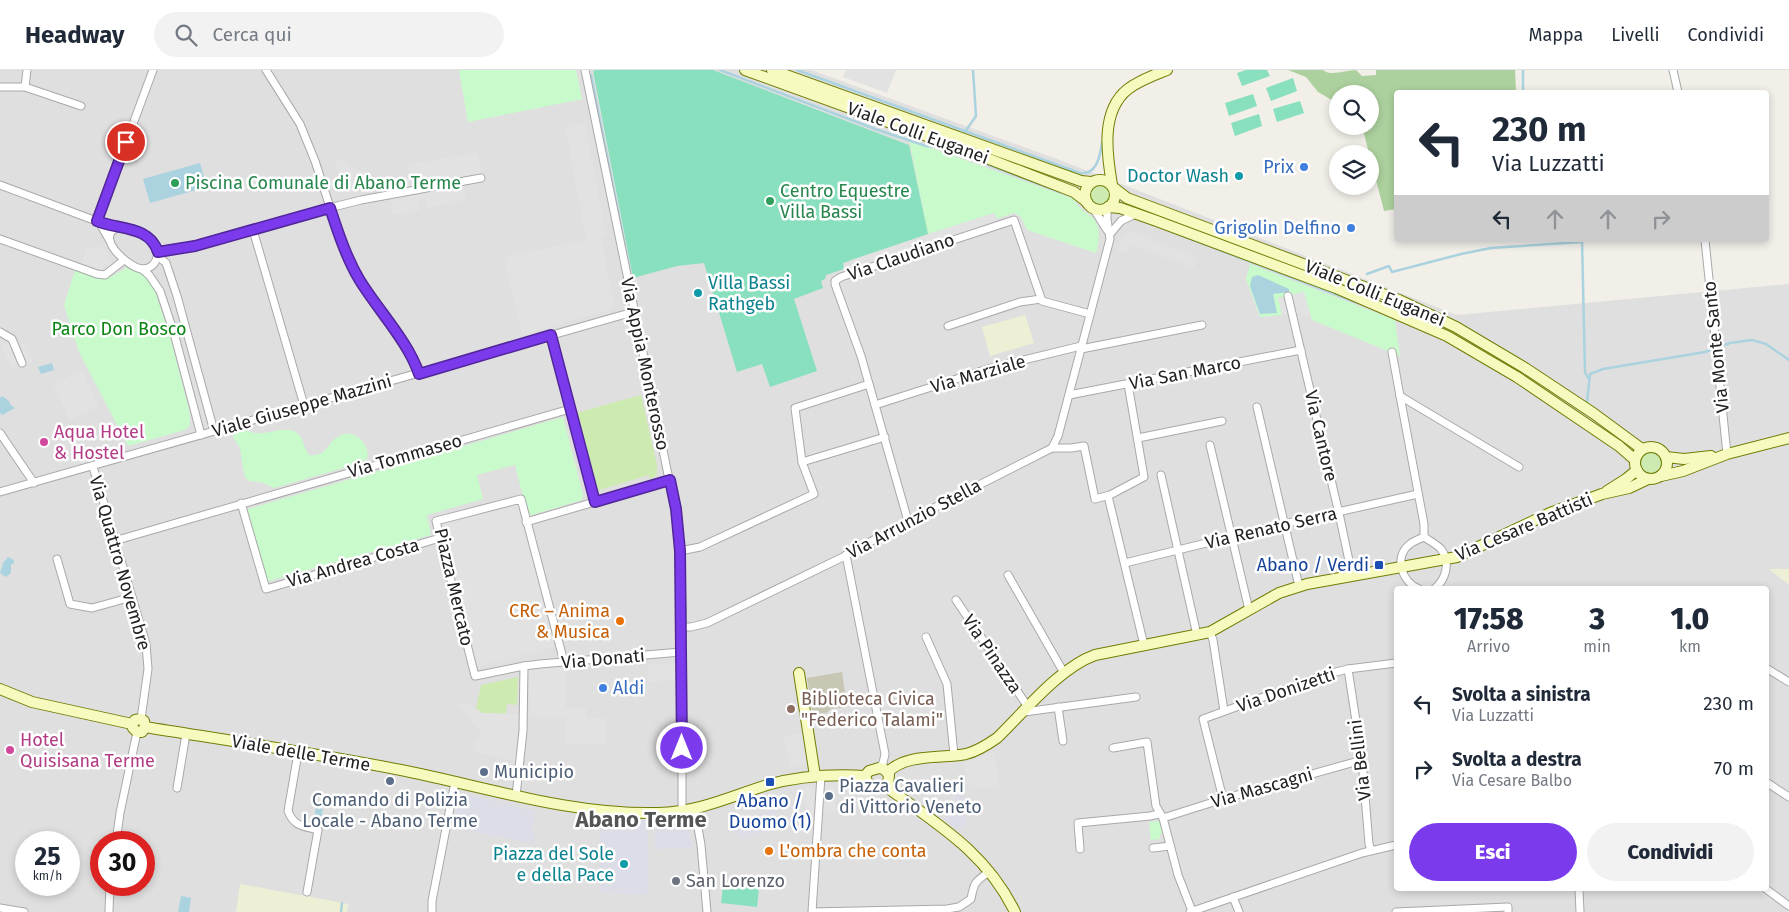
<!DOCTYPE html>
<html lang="it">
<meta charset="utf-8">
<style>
:root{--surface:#fff;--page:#f2f2f3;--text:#1f2937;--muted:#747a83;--line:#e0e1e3;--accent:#7c3aed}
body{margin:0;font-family:"Fira Sans",sans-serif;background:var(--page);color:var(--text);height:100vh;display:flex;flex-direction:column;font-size:19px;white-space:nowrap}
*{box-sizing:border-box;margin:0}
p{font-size:16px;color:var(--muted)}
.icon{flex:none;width:28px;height:28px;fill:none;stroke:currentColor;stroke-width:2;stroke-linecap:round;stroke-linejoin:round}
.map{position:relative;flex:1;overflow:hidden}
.details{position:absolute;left:1394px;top:516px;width:375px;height:305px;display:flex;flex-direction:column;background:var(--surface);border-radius:5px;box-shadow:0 2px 8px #0003}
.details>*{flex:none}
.top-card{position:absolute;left:1394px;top:20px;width:375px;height:152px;border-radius:5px;box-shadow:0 2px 8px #0003;background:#fff;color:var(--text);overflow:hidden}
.tools{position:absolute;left:1329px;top:15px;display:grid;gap:10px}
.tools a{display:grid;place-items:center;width:50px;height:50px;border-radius:50%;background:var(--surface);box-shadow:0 2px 8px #0003;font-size:25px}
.speed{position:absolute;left:15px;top:761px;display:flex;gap:10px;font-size:25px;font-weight:700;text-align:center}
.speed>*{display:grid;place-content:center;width:65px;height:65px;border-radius:50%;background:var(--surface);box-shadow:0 2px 8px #0003;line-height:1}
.speed small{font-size:12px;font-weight:400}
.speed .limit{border:8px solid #d22;background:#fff;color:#111}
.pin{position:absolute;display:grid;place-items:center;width:42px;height:42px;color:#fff;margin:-21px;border:2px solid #fff;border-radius:50%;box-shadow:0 1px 5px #0007}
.me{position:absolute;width:55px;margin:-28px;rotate:0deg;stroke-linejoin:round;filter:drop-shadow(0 0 4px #0008)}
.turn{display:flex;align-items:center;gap:18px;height:105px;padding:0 15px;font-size:22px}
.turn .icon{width:65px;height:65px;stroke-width:2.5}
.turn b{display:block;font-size:35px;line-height:42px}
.lanes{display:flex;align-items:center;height:48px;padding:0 15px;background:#0003;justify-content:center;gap:25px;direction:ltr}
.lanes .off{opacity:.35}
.eta{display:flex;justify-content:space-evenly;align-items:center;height:85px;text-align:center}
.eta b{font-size:30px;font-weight:800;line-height:35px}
.action{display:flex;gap:10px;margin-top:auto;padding:10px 15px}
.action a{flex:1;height:58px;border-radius:30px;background:var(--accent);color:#fff;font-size:20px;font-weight:800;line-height:58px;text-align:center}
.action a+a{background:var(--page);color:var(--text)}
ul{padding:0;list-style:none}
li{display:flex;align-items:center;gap:15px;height:65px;padding:0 15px}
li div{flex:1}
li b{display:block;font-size:19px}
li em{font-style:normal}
header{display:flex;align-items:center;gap:30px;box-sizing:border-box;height:70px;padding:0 25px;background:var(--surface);border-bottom:1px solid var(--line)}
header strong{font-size:24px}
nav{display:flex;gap:28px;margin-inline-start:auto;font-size:18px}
.search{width:350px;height:45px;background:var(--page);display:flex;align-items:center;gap:12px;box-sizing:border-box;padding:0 18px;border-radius:28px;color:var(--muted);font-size:19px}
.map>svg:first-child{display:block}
.residential{fill:#e0dfdf;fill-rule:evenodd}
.construction{fill:#c7c7b4}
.farmland{fill:#eef0d5}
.grass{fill:#cdebb0}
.forest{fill:#add19e}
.park{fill:#c8facc}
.pitch{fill:#88e0be}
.parking{fill:#e2e2e2}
.plaza{fill:#dddde8}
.water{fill:#aad3df}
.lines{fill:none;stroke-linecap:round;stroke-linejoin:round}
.stream{stroke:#aad3df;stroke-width:2.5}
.street-casing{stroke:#a9a9a9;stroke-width:9}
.secondary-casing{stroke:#707d05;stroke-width:12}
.street{stroke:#fff;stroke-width:7}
.secondary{stroke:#f7fabf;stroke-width:10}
.route-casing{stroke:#51269a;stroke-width:12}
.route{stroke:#7c3aed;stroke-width:9}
.shop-dot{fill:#3f7fe0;stroke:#fff;stroke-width:2}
.culture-dot{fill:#0f9aa8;stroke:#fff;stroke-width:2}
.leisure-dot{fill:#2e9e5b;stroke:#fff;stroke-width:2}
.hotel-dot{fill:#d1479c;stroke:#fff;stroke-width:2}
.transit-dot{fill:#1a4fb4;stroke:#fff;stroke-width:2}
.food-dot{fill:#e8710a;stroke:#fff;stroke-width:2}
.education-dot{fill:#8d6e63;stroke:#fff;stroke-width:2}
.service-dot{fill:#5c6f8a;stroke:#fff;stroke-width:2}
.worship-dot{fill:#6b7280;stroke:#fff;stroke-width:2}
.labels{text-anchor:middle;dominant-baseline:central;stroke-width:5;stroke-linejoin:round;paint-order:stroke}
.street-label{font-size:18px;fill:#222;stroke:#fff}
.shop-label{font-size:18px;fill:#366cbe;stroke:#fff;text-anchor:end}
.culture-label{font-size:18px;fill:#0d838f;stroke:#fff;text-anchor:end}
.leisure-label{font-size:18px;fill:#27864d;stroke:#fff;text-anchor:start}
.park-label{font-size:18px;fill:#0c8416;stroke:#fff}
.hotel-label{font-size:18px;fill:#b23c85;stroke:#fff;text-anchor:start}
.transit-label{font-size:18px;fill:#164399;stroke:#fff;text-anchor:end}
.food-label{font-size:18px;fill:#c56008;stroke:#fff;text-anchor:end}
.education-label{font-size:18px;fill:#785e54;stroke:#fff;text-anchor:start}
.service-label{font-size:18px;fill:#4e5e75;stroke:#fff;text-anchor:start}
.worship-label{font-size:18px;fill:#5b616d;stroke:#fff;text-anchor:start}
.district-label{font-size:22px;font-weight:bold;fill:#555;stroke:#fff}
</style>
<header>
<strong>Headway</strong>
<div class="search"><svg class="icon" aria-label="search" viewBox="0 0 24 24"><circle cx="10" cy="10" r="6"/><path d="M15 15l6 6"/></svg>Cerca qui</div>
<nav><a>Mappa</a><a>Livelli</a><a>Condividi</a></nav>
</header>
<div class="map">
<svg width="1789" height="842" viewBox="0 0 1789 842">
<rect width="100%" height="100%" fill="#f2efe9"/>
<path class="residential" d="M0,0H811L1057,89L1457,245L1789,214V842H0ZM1396,519H1766V819H1396ZM26,772H69V815H26ZM101,772H144V815H101Z"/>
<polygon class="construction" points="842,602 847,637 831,639 826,643 813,645 807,608"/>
<g class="farmland">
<polygon points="1025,245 1034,273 990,286 982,257"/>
<polygon points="1769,499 1789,499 1789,515"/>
<polygon points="240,814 348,834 347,842 236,842"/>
</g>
<g class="grass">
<circle cx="1100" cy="124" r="10"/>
<polygon points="641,325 657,395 657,404 650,410 649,405 596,421 576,343"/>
<circle cx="1651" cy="392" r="12"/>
<polygon points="518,607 517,635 507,634 506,644 482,643 476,638 481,615"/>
</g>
<path class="forest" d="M1288,0H1323C1332,7 1345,0 1356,0L1362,6L1376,5V0H1515L1516,22H1396V139L1384,141L1362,56H1370V24H1338L1337,33L1318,22L1306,7Z"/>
<g class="park">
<polygon points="459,0 576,0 582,29 468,52"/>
<path d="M909,70L1074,129C1078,138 1085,142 1092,147C1102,156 1099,171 1096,183L1027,160L1021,147L1014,143L996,149L994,143L928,164Z"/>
<polygon points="1250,194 1395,250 1400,286 1312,250 1304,222 1278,228 1282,245 1260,247 1246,209"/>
<path d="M127,197L138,201L147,208L155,221L172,274L190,344V356L185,360L128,376L79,282L64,235L75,200C101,210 102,214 127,197Z"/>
<polygon points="563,347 583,425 582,430 528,446 515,395 477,405 483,429 427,445 431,465 266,512 245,440"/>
<path d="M245,359C248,361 252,363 256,363C267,365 290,354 298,364C304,369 304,379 309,385C328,387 327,371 341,365C355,359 371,374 367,389L357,394L274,418L261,412L249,411L245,407L243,398L240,378L233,367L234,362Z"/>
<polygon points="1159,751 1163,764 1160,764 1160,769 1151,770 1149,752"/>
</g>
<g class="pitch">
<polygon points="596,0 713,0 909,75 928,164 843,193 844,199 826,205 825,209 821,211 823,218 794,229 817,301 770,317 762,294 737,302 704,193 677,196 633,208 593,1"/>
<polygon points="1246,0 1267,0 1270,6 1242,16 1237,3"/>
<polygon points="1293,8 1297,21 1271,31 1266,18"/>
<polygon points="1253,24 1257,36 1229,46 1225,33"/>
<polygon points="1300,31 1304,43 1277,52 1273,39"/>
<polygon points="1259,44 1262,56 1235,66 1231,53"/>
<polygon points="723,815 759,818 757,837 721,833"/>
</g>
<g class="parking">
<polygon points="846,0 896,0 887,23 843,7"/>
<polygon points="585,53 606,165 601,167 615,238 522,266 504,187 586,170 565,56"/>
<polygon points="478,83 481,108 462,112 466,130 427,138 425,128 418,130 420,140 393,145 390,126 407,122 405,112 409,94"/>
<polygon points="333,87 371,105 373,117 345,121"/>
<polygon points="994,143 998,151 854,200 851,190"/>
<polygon points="1132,162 1197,187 1194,198 1132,175 1128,183 1117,181 1121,169 1126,163"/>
<polygon points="94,175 109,180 107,187 113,189 110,197 104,194 102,200 82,193 87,178 92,180"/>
<polygon points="1304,222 1310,248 1298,243 1282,245 1278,228"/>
<polygon points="12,270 15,276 26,273 33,292 12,298 1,275"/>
<polygon points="82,301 99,336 70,350 53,314"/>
<polygon points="518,435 555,577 477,597 442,455"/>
<polygon points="676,593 677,610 648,612 648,594"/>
<polygon points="529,598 566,598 566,638 586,638 586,648 605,648 605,674 566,674 566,647 529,647"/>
<polygon points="465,632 482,643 519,644 516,691 471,681 482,663 458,635"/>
<polygon points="803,663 808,695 790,698 783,666"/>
<polygon points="994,682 999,717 970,719 969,715 966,715 964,690"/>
<polygon points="836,711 835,741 822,742 824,712"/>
<polygon points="812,715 815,722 814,757 811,756 800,718"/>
</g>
<g class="plaza">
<polygon points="964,718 966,757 955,758 944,747 951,737 959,719"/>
<polygon points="459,723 536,741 531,761 534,762 534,774 452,757"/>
<polygon points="775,740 776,744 772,745 777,758 740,770 734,753"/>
<polygon points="600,748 648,750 648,824 599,823"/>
<polygon points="683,749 689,752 692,778 655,779 655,751"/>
</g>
<g class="water">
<polygon points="200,93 207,117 150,133 143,109"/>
<polygon points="1258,205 1289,219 1289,222 1273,224 1277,243 1260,244 1250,216 1252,207"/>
<polygon points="52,293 54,300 41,304 38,297"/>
<polygon points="2,326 9,331 10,334 15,338 2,345 0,343 0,328"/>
<polygon points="8,487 14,490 14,493 11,495 11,503 6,507 0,503 3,493"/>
<polygon points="316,738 323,739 320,753 313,752"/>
<polygon points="181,826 191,828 189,842 178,842"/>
</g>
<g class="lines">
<g class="stream">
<polyline points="720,0 875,59 926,76 941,77 1060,122"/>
<path d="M797,0L1080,103C1097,105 1100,86 1102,73"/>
<polyline points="1523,0 1523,22"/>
<polyline points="591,5 631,207"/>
<polyline points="965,62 976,46 973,0"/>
<polyline points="1178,164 1358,233"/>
<polyline points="1582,170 1585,302 1588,308"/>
<polyline points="1367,204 1389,196 1392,202 1461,184 1491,178 1582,172"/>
<polyline points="1587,332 1590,304 1603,299 1705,282 1730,273 1752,270 1766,274 1789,290"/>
<polyline points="341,842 342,833"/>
</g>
<defs>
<g id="street">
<polyline points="266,0 300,54 315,91 344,180 359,209 409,284 419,304"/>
<polyline points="585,0 679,458 682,539 682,741"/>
<polyline points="1673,0 1678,22"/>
<polyline points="0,17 25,17 81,36"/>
<polyline points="25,17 27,0"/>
<polyline points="0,115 99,152"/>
<polyline points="1093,138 1107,160"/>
<polyline points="97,151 153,0"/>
<path d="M122,157C132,160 143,161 151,168C162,178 159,199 142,199C130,198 101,173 112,161C114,159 119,158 122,157Z"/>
<polyline points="253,160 304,335"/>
<polyline points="1110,164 1121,151 1135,144"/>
<polyline points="0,169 97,204 105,205 124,190"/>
<polyline points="1705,170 1727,384"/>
<polyline points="110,171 99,152 122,156"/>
<polyline points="158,182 195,177 282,150 361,130 481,108"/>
<polyline points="158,186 166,193 177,226 214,361"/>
<polyline points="142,199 149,205 160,221 174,263 201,365"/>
<polyline points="1288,226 1340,448 1352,505"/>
<polyline points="948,256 1020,232 1041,229"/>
<polyline points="0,262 12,269 22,293"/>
<polyline points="551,265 595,432"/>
<polyline points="1081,279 1202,255"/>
<polyline points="1392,282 1400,326"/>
<polyline points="1069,325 1301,280"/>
<polyline points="875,335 991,298 1081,276"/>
<polyline points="1257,337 1299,516"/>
<polyline points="0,363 34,413"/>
<polyline points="1138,368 1222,351"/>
<polyline points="1210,375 1249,540"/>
<polyline points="1052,378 1071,378 1084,376 1095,429 1110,425 1144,407 1128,314"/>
<polyline points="802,392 885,367"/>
<polyline points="93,397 146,574 148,599 141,649"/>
<polyline points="1161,405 1197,565"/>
<polyline points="0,422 633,242"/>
<polyline points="1108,426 1144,575"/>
<polyline points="241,433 266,519 440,468"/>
<polyline points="908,451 861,286 835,214 835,211 841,207 1014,150 1042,231 1090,244"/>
<polyline points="526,452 670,410"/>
<polyline points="1424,467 1424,454 1400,326 1519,397"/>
<polyline points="114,471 570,339"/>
<polyline points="680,481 700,477 814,424 802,392 795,338 869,314"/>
<polyline points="846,485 885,684 883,693 879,698"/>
<polyline points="57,489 70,534 92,538 132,527"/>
<polyline points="1125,493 1284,454 1418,424"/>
<polyline points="1008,505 1064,603"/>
<path d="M1419,519C1402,512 1393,487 1410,474C1414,471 1419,469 1424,467C1430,471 1436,474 1441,479C1451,492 1446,510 1434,519"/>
<polyline points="956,530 1028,637"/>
<polyline points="682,557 691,557 707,553 843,487 908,451 1052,378 1058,366 1110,169 1107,149 1107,138"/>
<polyline points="1210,562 1213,570 1224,641"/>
<polyline points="926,567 947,614 954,685"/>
<polyline points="564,592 521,429 436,451 475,606 524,596 540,594 681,582"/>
<polyline points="1766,598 1789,612"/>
<polyline points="1348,599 1362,690 1369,774 1371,780"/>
<polyline points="1058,637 1063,671"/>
<polyline points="1024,642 1136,627"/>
<polyline points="1113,678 1147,672 1156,736 1163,748 1178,805 1192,841"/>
<path d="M298,683L288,741C294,757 304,756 318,760L307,822"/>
<path d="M821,706L812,842L947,839L959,837L971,829C974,812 975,812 990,801"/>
<polyline points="1766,712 1789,727"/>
<polyline points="177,718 186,664"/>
<polyline points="516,726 523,661 524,596"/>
<polyline points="1223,729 1203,649 1324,605 1348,599 1396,593"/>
<polyline points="695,740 701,775 707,842"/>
<polyline points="1163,748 1223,729 1362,690"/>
<polyline points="116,772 120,743 137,662"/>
<polyline points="1153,778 1170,776"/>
<polyline points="1080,779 1078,753 1150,746 1159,744"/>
<polyline points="1579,819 1580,842"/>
<polyline points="1766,819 1789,836"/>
<polyline points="1233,827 1239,842"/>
<polyline points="0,838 24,842"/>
<polyline points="109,842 110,815"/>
<polyline points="432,842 432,831 455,712"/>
<polyline points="1190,842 1362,783 1396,775"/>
<polyline points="1396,842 1508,837 1508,842"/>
</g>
<g id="secondary">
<polyline points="745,0 971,82 1074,122 1087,132"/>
<polyline points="772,0 1081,111 1091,112"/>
<circle cx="1100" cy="125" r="15"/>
<path d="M1112,115C1107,85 1100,41 1128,19C1140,10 1154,5 1167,0"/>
<polyline points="1114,118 1127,128 1399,230 1456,257 1525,298 1593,343 1642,379"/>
<polyline points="1108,137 1120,138 1154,150 1336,218 1447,266 1517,307 1619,376 1635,390"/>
<circle cx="1651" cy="393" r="16"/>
<polyline points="1666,387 1684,389 1711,386"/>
<polyline points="1661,406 1683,401 1727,384 1789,368"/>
<polyline points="1607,421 1626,409 1637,400"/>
<polyline points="799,603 815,706"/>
<polyline points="0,619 32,632 132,654"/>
<polyline points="132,654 133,658 137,662 142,662 145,657"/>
<polyline points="132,654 135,650 141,649 144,651 145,657"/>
<path d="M145,657C232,671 320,684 406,701C489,718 572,745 658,743C699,742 729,727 767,715C799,706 832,704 865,706"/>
<polygon points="879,698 884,699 889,705 888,714 882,718 868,714 865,706 869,701"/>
<path d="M888,702C907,683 941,689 966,684C978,681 987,675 997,668C1025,641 1059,598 1095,585L1210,562L1279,523L1307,514L1457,487L1550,443L1602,424L1629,418L1648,409"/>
<path d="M885,716C937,754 986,782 1015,842"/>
</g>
</defs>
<use href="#street" class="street-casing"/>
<use href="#secondary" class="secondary-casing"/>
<use href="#street" class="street"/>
<use href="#secondary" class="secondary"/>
</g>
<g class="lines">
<defs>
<path id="route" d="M126,72L97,151C118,160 149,155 158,182L195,176L330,138C338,162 346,187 359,209C377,239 408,271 419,304L551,265L595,432L670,410L676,439L680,481L682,678"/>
</defs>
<use href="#route" class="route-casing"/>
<use href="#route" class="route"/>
</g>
<g class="shop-dot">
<circle cx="1304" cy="97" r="5"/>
<circle cx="1351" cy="158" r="5"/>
<circle cx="603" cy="618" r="5"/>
</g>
<g class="culture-dot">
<circle cx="1239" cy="106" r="5"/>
<circle cx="698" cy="223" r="5"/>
<circle cx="624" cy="794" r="5"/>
</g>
<g class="leisure-dot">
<circle cx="175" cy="113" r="5"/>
<circle cx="770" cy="131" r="5"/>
</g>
<g class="hotel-dot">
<circle cx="44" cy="372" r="5"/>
<circle cx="10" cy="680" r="5"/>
</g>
<g class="transit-dot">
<rect x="1374" y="490" width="10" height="10" rx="2.5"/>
<rect x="765" y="707" width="10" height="10" rx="2.5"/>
</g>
<g class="food-dot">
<circle cx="620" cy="551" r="5"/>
<circle cx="769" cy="781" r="5"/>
</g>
<circle class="education-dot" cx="791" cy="639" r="5"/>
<g class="service-dot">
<circle cx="484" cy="702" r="5"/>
<circle cx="390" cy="711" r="5"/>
<circle cx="829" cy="726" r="5"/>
</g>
<circle class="worship-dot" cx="676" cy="811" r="5"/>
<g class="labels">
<g class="street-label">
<text transform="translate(918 63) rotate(20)">Viale Colli Euganei</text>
<text transform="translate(901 187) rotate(-19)">Via Claudiano</text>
<text transform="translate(1375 223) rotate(22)">Viale Colli Euganei</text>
<text transform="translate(1716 277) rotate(-96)">Via Monte Santo</text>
<text transform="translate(645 294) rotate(78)">Via Appia Monterosso</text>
<text transform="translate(1185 303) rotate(-11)">Via San Marco</text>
<text transform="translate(978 304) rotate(-16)">Via Marziale</text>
<text transform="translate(302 336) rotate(-16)">Viale Giuseppe Mazzini</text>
<text transform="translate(1321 366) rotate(77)">Via Cantore</text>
<text transform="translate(405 386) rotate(-16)">Via Tommaseo</text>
<text transform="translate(914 449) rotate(-28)">Via Arrunzio Stella</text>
<text transform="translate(1524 457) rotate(-23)">Via Cesare Battisti</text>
<text transform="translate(1271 458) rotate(-13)">Via Renato Serra</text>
<text transform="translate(120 493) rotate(74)">Via Quattro Novembre</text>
<text transform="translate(353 493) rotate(-16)">Via Andrea Costa</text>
<text transform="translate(454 517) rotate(77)">Piazza Mercato</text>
<text transform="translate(992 584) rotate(56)">Via Pinazza</text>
<text transform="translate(603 589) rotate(-5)">Via Donati</text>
<text transform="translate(1286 620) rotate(-19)">Via Donizetti</text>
<text transform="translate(301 683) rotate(10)">Viale delle Terme</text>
<text transform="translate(1360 690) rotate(-97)">Via Bellini</text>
<text transform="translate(1262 718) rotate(-16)">Via Mascagni</text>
</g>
<g class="shop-label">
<text x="1294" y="97">Prix</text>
<text x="1341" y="158">Grigolin Delfino</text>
<text x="613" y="618" text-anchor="start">Aldi</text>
</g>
<g class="culture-label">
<text x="1229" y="106">Doctor Wash</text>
<text x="708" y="213" text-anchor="start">Villa Bassi<tspan x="708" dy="21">Rathgeb</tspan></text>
<text x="614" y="784">Piazza del Sole<tspan x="614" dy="21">e della Pace</tspan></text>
</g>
<g class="leisure-label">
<text x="185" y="113">Piscina Comunale di Abano Terme</text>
<text x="780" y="121">Centro Equestre<tspan x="780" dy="21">Villa Bassi</tspan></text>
</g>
<g class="park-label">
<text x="119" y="259">Parco Don Bosco</text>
</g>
<g class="hotel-label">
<text x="54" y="362">Aqua Hotel<tspan x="54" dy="21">&amp; Hostel</tspan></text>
<text x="20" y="670">Hotel<tspan x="20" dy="21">Quisisana Terme</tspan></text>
</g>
<g class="transit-label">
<text x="1369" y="495">Abano / Verdi</text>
<text x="770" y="731" text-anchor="middle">Abano /<tspan x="770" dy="21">Duomo (1)</tspan></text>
</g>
<g class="food-label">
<text x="610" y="541">CRC – Anima<tspan x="610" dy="21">&amp; Musica</tspan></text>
<text x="779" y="781" text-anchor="start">L'ombra che conta</text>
</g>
<g class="education-label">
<text x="801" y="629">Biblioteca Civica<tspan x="801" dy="21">"Federico Talami"</tspan></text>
</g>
<g class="service-label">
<text x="494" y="702">Municipio</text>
<text x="839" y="716">Piazza Cavalieri<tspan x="839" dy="21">di Vittorio Veneto</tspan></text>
<text x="390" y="730" text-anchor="middle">Comando di Polizia<tspan x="390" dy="21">Locale - Abano Terme</tspan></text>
</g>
<g class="worship-label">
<text x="686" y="811">San Lorenzo</text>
</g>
<g class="district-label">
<text x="641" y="749">Abano Terme</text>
</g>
</g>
</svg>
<div class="tools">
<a><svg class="icon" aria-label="search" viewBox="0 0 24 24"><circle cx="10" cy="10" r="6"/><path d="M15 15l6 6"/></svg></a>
<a><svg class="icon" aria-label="layers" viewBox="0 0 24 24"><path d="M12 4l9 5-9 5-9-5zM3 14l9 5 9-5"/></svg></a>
</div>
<div class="speed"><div>25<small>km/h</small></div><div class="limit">30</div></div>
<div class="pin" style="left:126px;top:72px;background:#d93025"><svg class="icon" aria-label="arrive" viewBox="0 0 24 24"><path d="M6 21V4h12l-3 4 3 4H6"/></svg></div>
<svg class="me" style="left:682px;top:678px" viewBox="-20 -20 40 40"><circle r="17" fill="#7c3aed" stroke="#fff" stroke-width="3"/><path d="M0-11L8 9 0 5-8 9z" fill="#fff"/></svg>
<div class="top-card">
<div class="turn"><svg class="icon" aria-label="left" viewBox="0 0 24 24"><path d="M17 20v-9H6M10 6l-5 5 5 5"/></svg><div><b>230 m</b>Via Luzzatti</div></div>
<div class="lanes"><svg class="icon" aria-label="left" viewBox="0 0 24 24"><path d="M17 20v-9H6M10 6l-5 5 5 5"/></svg><svg class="icon off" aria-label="ahead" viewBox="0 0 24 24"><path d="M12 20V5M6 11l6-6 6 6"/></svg><svg class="icon off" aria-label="ahead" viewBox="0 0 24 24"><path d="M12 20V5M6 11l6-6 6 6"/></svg><svg class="icon off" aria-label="right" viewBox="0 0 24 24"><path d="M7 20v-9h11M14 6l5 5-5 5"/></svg></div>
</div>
<section class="details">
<div class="eta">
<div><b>17:58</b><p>Arrivo</p></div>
<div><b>3</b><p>min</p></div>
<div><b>1.0</b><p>km</p></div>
</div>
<ul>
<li><svg class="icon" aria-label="left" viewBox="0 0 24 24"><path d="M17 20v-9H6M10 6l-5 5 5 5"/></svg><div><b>Svolta a sinistra</b><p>Via Luzzatti</p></div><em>230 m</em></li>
<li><svg class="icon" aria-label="right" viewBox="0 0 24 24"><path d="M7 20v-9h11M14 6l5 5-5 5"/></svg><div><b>Svolta a destra</b><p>Via Cesare Balbo</p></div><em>70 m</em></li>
</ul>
<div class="action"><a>Esci</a><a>Condividi</a></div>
</section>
</div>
